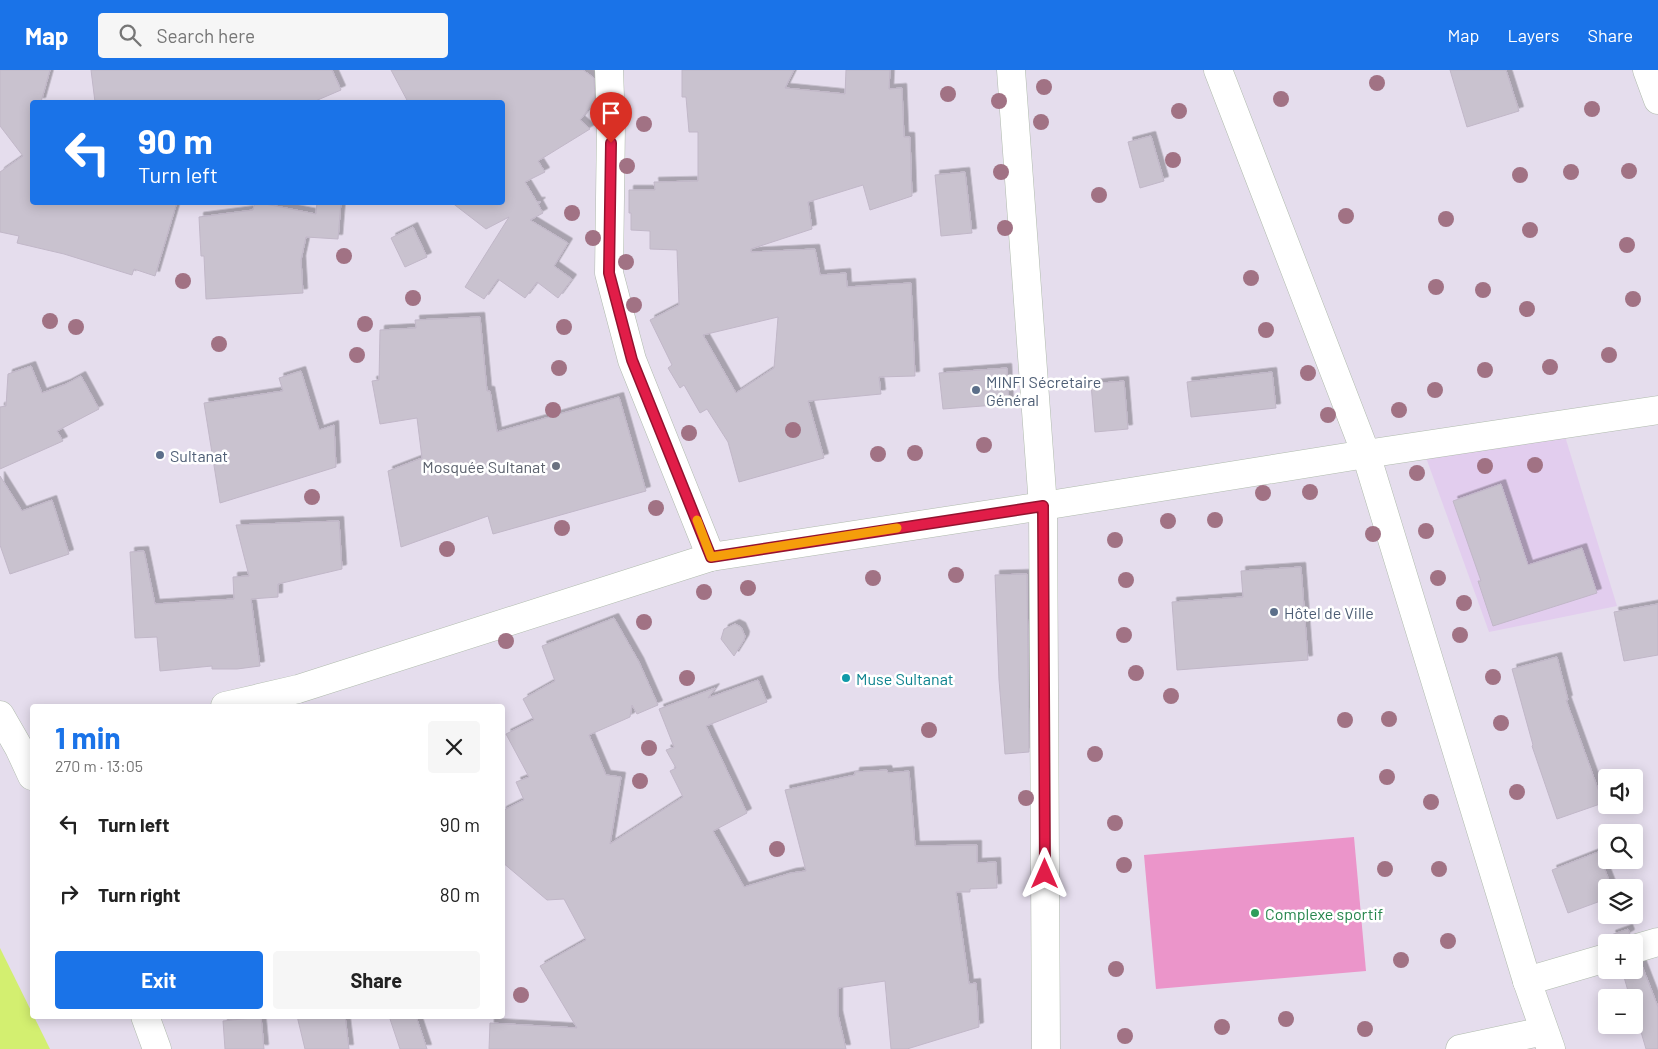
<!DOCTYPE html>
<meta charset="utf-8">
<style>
:root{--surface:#fff;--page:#f6f6f6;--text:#222;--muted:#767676;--accent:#1a73e8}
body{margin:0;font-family:Barlow,sans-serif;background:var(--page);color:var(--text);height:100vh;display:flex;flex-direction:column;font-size:19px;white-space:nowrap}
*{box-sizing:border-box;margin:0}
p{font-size:16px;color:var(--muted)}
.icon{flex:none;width:28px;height:28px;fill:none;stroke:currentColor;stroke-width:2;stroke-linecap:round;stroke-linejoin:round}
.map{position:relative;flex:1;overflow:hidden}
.drawer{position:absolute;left:30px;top:634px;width:475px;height:315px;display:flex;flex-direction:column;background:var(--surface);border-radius:5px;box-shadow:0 2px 12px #0003}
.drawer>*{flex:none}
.top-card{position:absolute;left:30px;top:30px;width:475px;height:105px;border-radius:5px;box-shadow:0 2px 12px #0003;background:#1a73e8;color:#fff;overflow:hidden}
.controls{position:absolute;left:1598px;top:699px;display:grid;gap:10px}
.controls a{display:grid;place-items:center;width:45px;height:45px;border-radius:5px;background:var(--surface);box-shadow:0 2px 12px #0003;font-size:25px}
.pin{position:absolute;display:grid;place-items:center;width:42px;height:42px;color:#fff;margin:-51px -21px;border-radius:50% 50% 50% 0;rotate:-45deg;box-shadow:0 0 5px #0007}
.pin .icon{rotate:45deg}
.me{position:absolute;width:55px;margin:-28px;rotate:0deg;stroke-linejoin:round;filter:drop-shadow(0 0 4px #0008)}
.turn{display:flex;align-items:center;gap:18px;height:105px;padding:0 25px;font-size:22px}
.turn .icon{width:65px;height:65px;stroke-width:2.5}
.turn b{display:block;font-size:35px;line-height:42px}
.round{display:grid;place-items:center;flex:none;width:52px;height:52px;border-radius:5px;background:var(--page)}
.summary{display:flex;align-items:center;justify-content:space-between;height:85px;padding:0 25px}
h1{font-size:30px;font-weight:700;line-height:38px;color:var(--accent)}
.primary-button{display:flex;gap:10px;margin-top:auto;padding:10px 25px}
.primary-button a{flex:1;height:58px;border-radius:5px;background:var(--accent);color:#fff;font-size:20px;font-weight:700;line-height:58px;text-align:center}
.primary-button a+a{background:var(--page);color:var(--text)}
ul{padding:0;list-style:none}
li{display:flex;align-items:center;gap:15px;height:70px;padding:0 25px}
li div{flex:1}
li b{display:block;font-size:19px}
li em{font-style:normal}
header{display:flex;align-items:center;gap:30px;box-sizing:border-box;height:70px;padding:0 25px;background:var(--accent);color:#fff}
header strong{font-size:24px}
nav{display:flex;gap:28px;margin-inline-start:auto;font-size:18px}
.search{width:350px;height:45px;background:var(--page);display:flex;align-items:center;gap:12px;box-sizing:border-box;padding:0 18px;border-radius:5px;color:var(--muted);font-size:19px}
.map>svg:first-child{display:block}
.education{fill:#e2cdee}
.pitch{fill:#eb95ca}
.water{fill:#d3ef70}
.building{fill:#c9c2cf;stroke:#c1b7c8;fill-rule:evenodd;filter:url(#shadow)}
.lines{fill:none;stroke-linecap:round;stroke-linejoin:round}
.minor-casing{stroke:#b0bbad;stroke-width:29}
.minor{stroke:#fff;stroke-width:28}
.tree{fill:#a17284}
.route-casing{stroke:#92132f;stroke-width:12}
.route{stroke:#e11d48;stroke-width:9}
.slow{stroke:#f59e0b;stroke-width:9}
.service-dot{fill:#5c6f8a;stroke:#fff;stroke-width:2}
.worship-dot{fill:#6b7280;stroke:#fff;stroke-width:2}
.culture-dot{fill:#0f9aa8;stroke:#fff;stroke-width:2}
.leisure-dot{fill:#2e9e5b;stroke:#fff;stroke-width:2}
.labels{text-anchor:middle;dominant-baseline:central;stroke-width:5;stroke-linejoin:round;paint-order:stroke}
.service-label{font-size:16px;fill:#4e5e75;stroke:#fff;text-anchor:start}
.worship-label{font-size:16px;fill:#5b616d;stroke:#fff;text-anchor:end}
.culture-label{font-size:16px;fill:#0d838f;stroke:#fff;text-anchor:start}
.leisure-label{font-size:16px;fill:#27864d;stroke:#fff;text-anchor:start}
</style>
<header>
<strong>Map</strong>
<div class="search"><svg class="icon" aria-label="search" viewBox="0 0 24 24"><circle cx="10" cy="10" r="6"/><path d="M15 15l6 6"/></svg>Search here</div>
<nav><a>Map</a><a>Layers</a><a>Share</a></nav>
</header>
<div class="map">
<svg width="1658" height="979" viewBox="0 0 1658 979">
<defs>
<filter id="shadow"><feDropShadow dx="4.5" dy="-4.5" stdDeviation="0" flood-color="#0004"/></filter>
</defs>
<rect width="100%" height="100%" fill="#e5dded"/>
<polygon class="education" points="1564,363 1617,536 1489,562 1424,382"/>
<polygon class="pitch" points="1354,767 1366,901 1156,919 1144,785"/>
<polygon class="water" points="0,878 50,979 0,979"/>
<g class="building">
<polygon points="0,0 50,0 41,32 32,32 32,132 177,132 155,206 134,199 132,205 64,184 17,173 19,166 0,162 0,102 23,86 0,56"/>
<polygon points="91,0 332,0 341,20 313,32 95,32"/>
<polygon points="391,0 583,0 594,8 595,31 580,50 590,59 538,91 545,102 525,112 537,132 541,132 538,134 543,143 530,150 568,173 554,196 572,209 558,228 537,212 525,228 498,209 484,229 465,217 509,147 486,159 451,132 502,132 502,32 408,32"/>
<path d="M682,0H794L785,18L845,24L846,0H890L889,19L902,18L904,67H910L912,126L870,140L863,115L808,132L812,159L751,179V182L815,179L820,205L846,203L847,217L911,213L915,306L879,307L881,324L808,331L824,388L739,412L728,372L707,339L700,343L684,315L680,318L668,298L672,295L650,250L679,235L677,180L650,179V161L631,160V143H629V120H655L654,112L698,111V62H689L686,27H682ZM778,247L774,298L736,323L703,265Z"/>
<polygon points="1450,0 1506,0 1519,41 1467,57"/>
<polygon points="1151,66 1164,111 1140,118 1128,72"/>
<polygon points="965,102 972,163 941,166 935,105"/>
<polygon points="255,132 316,144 317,132 341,132 338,169 306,167 301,190 303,223 206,229 204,186 201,186 199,147 253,140"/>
<polygon points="413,157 427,187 405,197 391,168"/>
<polygon points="480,247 487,321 490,321 497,362 619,327 646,421 493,464 488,446 401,477 388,401 422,388 417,348 380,354 372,311 379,310 380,260 416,258 415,250"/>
<polygon points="31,296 42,323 66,314 81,306 99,339 57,361 63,371 0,399 0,337 6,336 8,304"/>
<polygon points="1007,298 1009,334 943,339 939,303"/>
<polygon points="301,301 319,360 334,355 336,397 220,433 204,333 283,321 279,308"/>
<polygon points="1272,302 1276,338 1191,347 1187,312"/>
<polygon points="1124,311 1128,359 1095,362 1091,314"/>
<polygon points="0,406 22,441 52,430 69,484 10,504 0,475"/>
<polygon points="1501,414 1528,495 1582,478 1597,523 1493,556 1478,511 1481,511 1453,431"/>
<polygon points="339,451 342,499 278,514 278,527 251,529 260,596 237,599 212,599 212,596 160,601 157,567 135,568 130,482 144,481 155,534 234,529 233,507 249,506 236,455"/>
<polygon points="1301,497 1308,590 1177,600 1172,532 1243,527 1241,501"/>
<polygon points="1027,504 1029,682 1005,684 999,610 995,505"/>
<polygon points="1658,534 1658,585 1624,591 1614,542"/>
<polygon points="614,548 639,592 658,635 637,644 632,635 630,647 589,665 606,705 621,707 610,774 683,727 670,701 676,698 666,680 674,677 659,639 715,618 708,628 758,610 767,632 706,656 747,743 713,761 744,817 791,803 806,801 785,720 855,705 855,702 887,700 888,703 909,701 915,776 977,775 977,793 996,792 997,818 970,819 970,822 956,822 969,914 976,913 979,957 907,979 891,979 885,911 838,918 838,945 846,979 489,979 490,953 577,958 540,896 586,870 564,829 547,830 502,792 502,741 524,730 516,712 529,707 506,664 534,650 523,629 555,611 542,576"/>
<polygon points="735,554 741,557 745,566 744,570 734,586 721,569 724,559"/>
<polygon points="1557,587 1568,630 1566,630 1603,733 1557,749 1532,676 1533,675 1512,599"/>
<polygon points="1598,782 1612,818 1606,818 1606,829 1568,843 1552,800"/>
<polygon points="1628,859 1630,864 1623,868 1620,872 1614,872 1611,865"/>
<polygon points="1641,893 1658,937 1658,979 1646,979 1634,938 1634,928 1630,928 1622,900 1634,900 1634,894"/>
<polygon points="297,946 345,946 349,979 305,979"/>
<polygon points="389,946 416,946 427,979 400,979"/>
<polygon points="261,947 264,979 225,979 223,951"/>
</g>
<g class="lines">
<defs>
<g id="minor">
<polyline points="609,0 611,54 609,203 632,290 711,487"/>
<polyline points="1011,0 1043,436 1046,979"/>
<polyline points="1218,0 1366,384 1527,911 1551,979"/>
<polyline points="1647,0 1658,30"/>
<polyline points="225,636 298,619 711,487 1043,436 1366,384 1658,340"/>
<polyline points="0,645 19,678 32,706"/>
<polyline points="1634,879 1658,872"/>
<polyline points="1527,911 1606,888"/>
<polyline points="145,946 157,979"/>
<polyline points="1460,979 1544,961"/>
</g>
</defs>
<use href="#minor" class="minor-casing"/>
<use href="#minor" class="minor"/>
</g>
<g class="tree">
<circle cx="1377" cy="13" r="8"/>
<circle cx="1044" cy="17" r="8"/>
<circle cx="948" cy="24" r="8"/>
<circle cx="1281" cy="29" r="8"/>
<circle cx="999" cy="31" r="8"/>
<circle cx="1592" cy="39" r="8"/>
<circle cx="1179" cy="41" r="8"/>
<circle cx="1041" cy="52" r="8"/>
<circle cx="644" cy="54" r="8"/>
<circle cx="1173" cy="90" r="8"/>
<circle cx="627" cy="96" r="8"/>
<circle cx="1629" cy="101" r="8"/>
<circle cx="1001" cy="102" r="8"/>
<circle cx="1571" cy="102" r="8"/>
<circle cx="1520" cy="105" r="8"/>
<circle cx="1099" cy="125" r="8"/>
<circle cx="572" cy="143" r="8"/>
<circle cx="1346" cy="146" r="8"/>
<circle cx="1446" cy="149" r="8"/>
<circle cx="1005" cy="158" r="8"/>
<circle cx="1530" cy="160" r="8"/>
<circle cx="593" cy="168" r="8"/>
<circle cx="1627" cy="175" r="8"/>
<circle cx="344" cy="186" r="8"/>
<circle cx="626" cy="192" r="8"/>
<circle cx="1251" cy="208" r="8"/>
<circle cx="183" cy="211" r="8"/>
<circle cx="1436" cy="217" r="8"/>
<circle cx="1483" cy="220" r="8"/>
<circle cx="413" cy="228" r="8"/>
<circle cx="1633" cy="229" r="8"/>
<circle cx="634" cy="235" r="8"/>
<circle cx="1527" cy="239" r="8"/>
<circle cx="50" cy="251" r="8"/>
<circle cx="365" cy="254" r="8"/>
<circle cx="76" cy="257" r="8"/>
<circle cx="564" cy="257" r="8"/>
<circle cx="1266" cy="260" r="8"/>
<circle cx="219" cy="274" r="8"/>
<circle cx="357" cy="285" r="8"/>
<circle cx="1609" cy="285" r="8"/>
<circle cx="1550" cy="297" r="8"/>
<circle cx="559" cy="298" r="8"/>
<circle cx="1485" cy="300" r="8"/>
<circle cx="1308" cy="303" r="8"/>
<circle cx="1435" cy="320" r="8"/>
<circle cx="553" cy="340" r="8"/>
<circle cx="1399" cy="340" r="8"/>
<circle cx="1328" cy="345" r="8"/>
<circle cx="793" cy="360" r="8"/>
<circle cx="689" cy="363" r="8"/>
<circle cx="984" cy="375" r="8"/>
<circle cx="915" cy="383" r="8"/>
<circle cx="878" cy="384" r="8"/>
<circle cx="1535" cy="395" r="8"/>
<circle cx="1485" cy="396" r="8"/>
<circle cx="1417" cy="403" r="8"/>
<circle cx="1310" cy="422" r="8"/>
<circle cx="1263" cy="423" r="8"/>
<circle cx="312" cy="427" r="8"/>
<circle cx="656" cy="438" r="8"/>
<circle cx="1215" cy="450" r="8"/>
<circle cx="1168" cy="451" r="8"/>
<circle cx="562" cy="458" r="8"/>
<circle cx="1426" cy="461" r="8"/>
<circle cx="1373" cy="464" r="8"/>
<circle cx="1115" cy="470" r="8"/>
<circle cx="447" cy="479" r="8"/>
<circle cx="956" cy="505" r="8"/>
<circle cx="873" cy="508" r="8"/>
<circle cx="1438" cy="508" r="8"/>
<circle cx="1126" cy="510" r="8"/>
<circle cx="748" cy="518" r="8"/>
<circle cx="704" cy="522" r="8"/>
<circle cx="1464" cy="533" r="8"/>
<circle cx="644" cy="552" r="8"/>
<circle cx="1124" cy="565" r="8"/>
<circle cx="1460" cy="565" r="8"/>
<circle cx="506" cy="571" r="8"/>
<circle cx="1136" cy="603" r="8"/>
<circle cx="1493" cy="607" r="8"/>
<circle cx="687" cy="608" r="8"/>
<circle cx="1171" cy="626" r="8"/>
<circle cx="1389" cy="649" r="8"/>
<circle cx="1345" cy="650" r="8"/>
<circle cx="1501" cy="653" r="8"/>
<circle cx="929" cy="660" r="8"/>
<circle cx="649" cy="678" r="8"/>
<circle cx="1095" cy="684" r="8"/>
<circle cx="1387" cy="707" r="8"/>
<circle cx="640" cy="711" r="8"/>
<circle cx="1517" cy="722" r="8"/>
<circle cx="1026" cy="728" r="8"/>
<circle cx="1431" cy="732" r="8"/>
<circle cx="1115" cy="753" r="8"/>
<circle cx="777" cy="779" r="8"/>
<circle cx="1124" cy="795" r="8"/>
<circle cx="1385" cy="799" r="8"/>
<circle cx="1439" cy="799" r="8"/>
<circle cx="1448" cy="871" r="8"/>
<circle cx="1401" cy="890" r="8"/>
<circle cx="1116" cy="899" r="8"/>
<circle cx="521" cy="925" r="8"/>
<circle cx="1286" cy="949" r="8"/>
<circle cx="1222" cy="957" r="8"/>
<circle cx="1365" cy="959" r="8"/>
<circle cx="1125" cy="966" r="8"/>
</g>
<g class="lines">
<defs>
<polyline id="route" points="611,73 609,203 632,290 711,487 1043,436 1045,804"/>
</defs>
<use href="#route" class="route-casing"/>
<use href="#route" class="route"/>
<polyline class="slow" points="697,450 711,487 897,458"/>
</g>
<g class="service-dot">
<circle cx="976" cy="320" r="5"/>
<circle cx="160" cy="385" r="5"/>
<circle cx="1274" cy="542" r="5"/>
</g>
<circle class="worship-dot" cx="556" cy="396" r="5"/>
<circle class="culture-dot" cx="846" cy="608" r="5"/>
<circle class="leisure-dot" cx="1255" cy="843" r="5"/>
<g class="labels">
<g class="service-label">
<text x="986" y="311">MINFI Sécretaire<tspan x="986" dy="18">Général</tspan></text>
<text x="170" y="385">Sultanat</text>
<text x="1284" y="542">Hôtel de Ville</text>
</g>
<g class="worship-label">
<text x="546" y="396">Mosquée Sultanat</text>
</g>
<g class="culture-label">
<text x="856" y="608">Muse Sultanat</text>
</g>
<g class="leisure-label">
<text x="1265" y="843">Complexe sportif</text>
</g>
</g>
</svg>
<div class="controls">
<a><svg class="icon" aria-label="sound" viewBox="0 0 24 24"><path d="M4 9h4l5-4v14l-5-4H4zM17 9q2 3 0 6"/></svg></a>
<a><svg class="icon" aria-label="search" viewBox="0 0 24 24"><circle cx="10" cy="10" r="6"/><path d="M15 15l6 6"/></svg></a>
<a><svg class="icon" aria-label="layers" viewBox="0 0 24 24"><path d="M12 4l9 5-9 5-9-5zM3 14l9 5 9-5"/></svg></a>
<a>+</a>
<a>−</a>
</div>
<div class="pin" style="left:611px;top:73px;background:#d93025"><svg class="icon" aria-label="arrive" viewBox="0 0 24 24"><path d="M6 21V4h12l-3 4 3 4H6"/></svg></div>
<svg class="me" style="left:1045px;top:804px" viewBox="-20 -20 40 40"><path d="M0-17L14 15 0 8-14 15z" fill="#e11d48" stroke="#fff" stroke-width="4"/></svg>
<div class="top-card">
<div class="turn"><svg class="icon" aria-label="left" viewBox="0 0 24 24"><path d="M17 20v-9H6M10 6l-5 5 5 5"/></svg><div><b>90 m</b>Turn left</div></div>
</div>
<section class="drawer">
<div class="summary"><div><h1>1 min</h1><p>270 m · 13:05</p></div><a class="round"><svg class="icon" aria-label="close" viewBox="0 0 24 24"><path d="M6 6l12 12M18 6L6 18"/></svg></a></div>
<ul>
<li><svg class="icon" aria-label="left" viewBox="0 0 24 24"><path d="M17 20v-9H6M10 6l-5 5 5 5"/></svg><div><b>Turn left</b></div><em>90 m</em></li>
<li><svg class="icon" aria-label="right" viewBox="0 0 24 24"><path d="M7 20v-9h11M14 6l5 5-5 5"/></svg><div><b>Turn right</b></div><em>80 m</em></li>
</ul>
<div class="primary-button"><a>Exit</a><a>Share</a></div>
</section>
</div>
